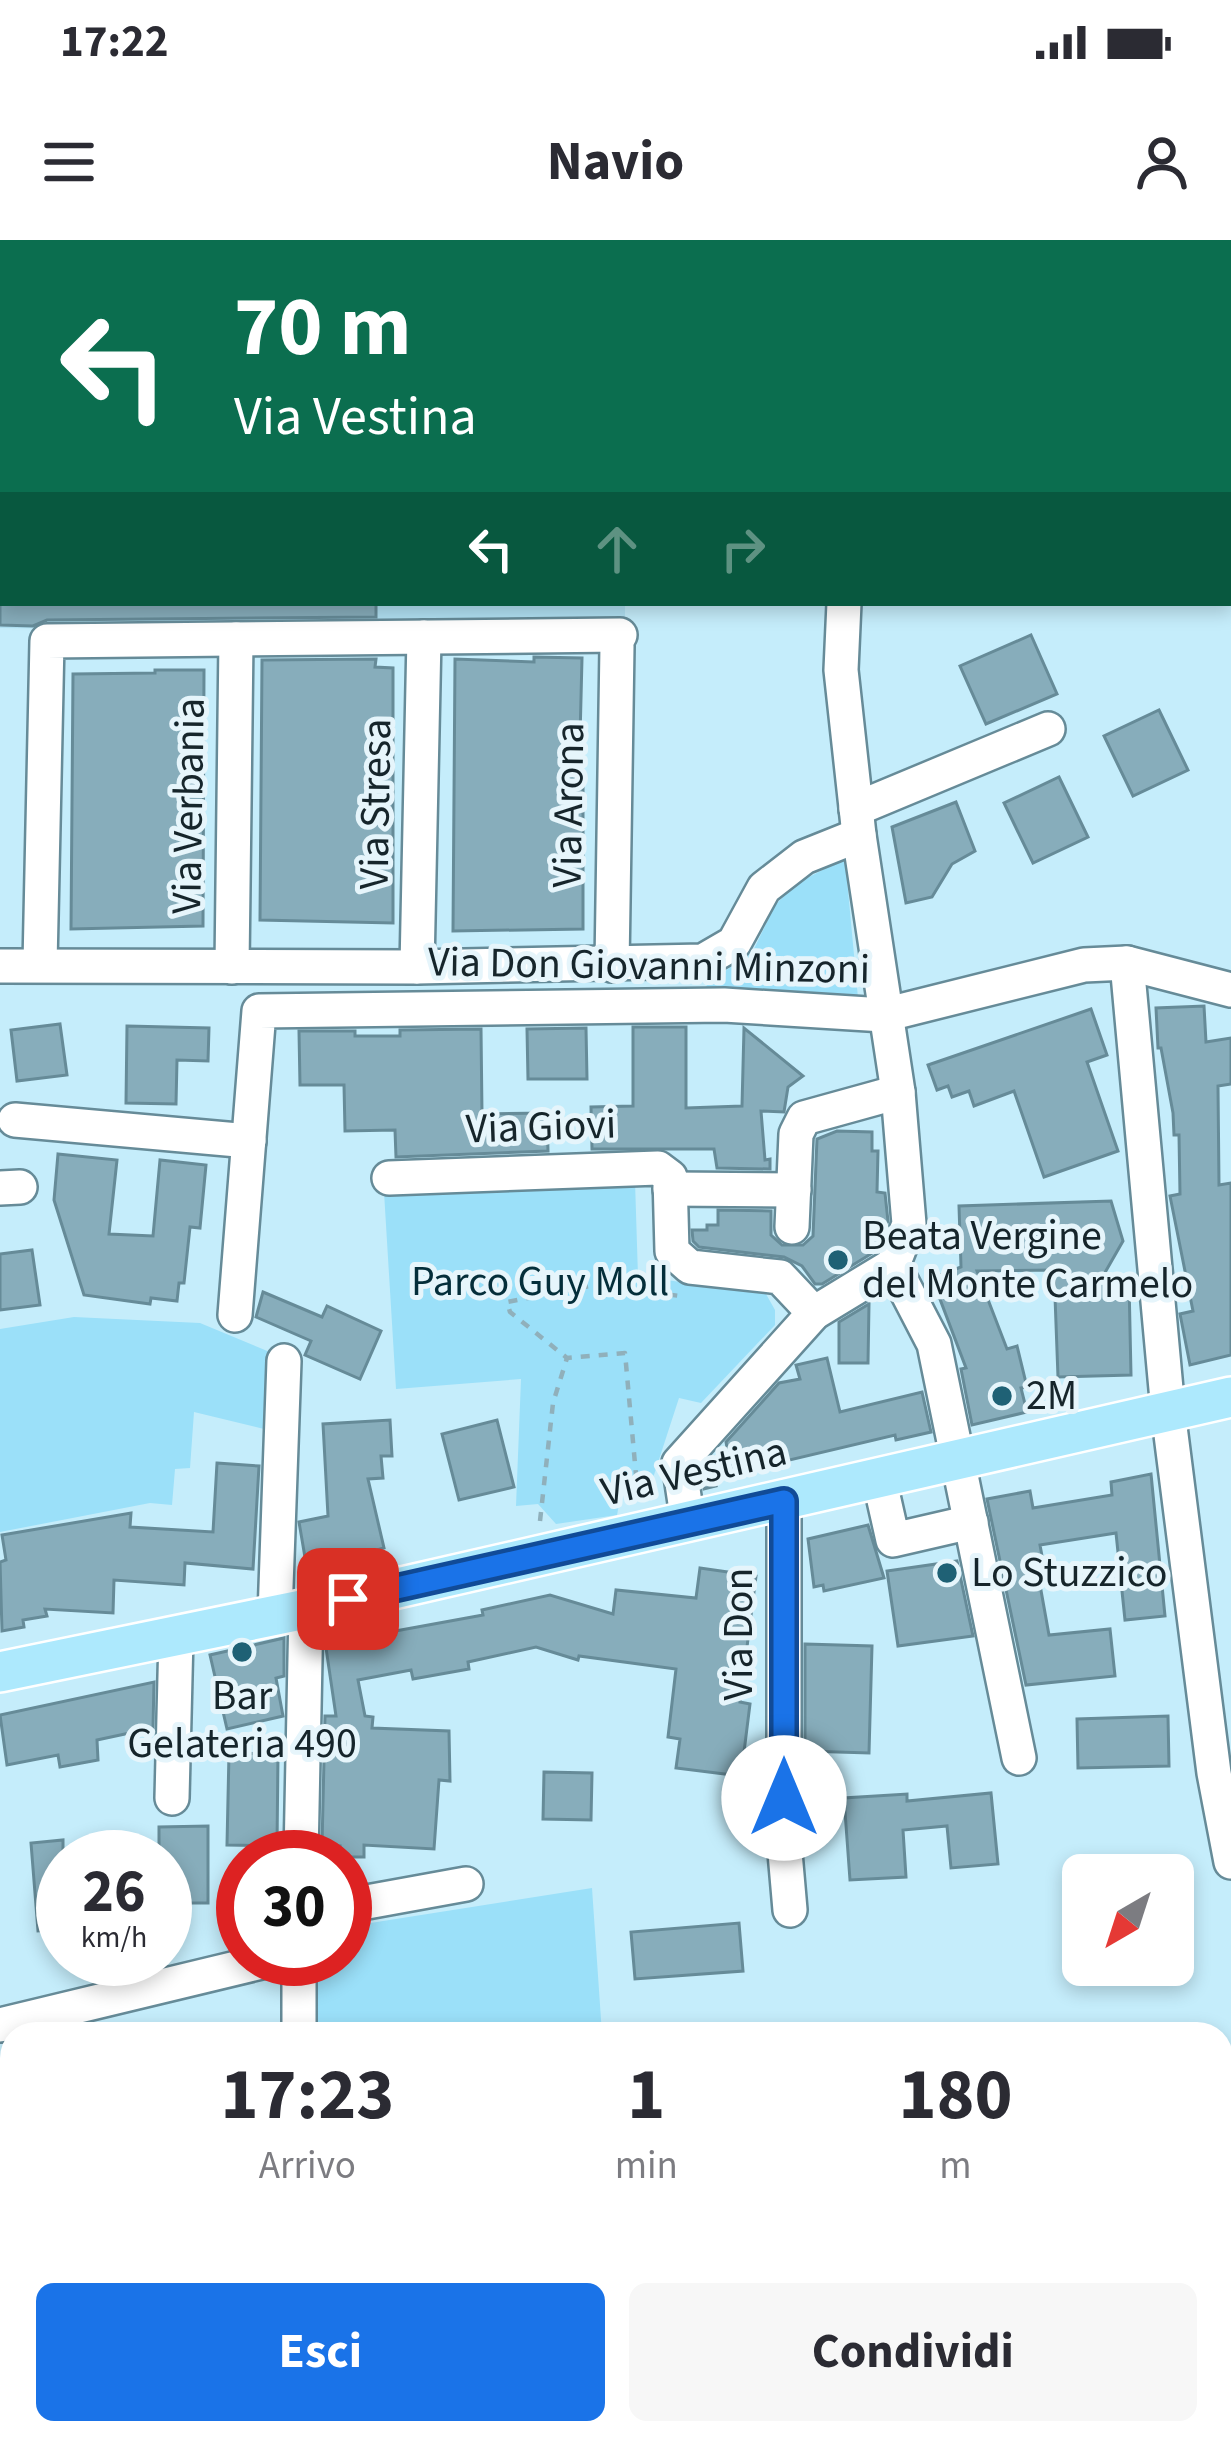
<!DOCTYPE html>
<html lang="it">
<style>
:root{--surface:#fff;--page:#f7f7f7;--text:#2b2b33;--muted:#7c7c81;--accent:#1a73e8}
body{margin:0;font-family:"Source Sans 3",sans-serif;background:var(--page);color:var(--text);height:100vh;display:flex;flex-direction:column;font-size:45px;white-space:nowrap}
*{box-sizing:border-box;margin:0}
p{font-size:39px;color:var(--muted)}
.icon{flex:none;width:66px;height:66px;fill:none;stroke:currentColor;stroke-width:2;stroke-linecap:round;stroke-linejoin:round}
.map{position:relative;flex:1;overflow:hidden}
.drawer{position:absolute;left:0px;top:1782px;width:1233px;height:423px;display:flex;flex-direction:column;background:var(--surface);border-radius:36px 36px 0 0;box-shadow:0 6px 18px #0003}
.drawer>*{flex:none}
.top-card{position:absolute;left:0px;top:0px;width:1233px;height:366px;box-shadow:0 6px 18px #0003;background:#0b6e4f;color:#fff;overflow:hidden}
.needle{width:78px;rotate:219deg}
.buttons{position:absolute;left:1062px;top:1614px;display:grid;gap:24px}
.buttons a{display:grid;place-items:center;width:132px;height:132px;border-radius:18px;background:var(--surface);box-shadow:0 6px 18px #0003;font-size:60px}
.speed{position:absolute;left:36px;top:1590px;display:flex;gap:24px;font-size:60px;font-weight:700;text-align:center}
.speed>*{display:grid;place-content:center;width:156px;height:156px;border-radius:50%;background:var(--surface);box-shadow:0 6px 18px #0003;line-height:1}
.speed small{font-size:30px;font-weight:400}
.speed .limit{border:18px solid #d22;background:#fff;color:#111}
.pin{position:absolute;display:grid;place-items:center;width:102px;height:102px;color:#fff;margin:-51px;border-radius:24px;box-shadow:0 6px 18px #0006}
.me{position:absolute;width:132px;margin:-66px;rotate:0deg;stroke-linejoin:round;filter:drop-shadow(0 0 9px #0008)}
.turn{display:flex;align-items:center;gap:42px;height:252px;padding:0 36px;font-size:54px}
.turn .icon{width:156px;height:156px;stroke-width:2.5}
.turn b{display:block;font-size:84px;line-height:102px}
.lanes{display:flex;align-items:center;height:114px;padding:0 36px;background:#0003;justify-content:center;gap:60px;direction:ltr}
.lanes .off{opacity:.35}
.eta{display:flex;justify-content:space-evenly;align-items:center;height:204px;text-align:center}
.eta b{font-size:72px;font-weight:700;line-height:84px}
.action{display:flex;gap:24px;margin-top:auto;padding:24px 36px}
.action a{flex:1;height:138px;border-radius:18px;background:var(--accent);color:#fff;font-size:48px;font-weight:700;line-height:138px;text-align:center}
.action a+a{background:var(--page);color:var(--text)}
.status{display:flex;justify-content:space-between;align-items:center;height:84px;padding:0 60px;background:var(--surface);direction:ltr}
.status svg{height:33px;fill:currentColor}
header{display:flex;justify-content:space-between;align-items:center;height:156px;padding:0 36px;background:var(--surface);font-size:54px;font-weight:700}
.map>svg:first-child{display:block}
.built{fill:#b1e1f3}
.green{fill:#9be0f9}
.building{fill:#87adbb;stroke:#668b98;stroke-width:3}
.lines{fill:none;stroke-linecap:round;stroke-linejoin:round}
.minor-casing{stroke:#668b98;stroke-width:38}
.major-casing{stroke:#fff;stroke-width:44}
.path{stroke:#90b0bb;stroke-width:4.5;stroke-dasharray:9 9;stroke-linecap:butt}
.minor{stroke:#fff;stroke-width:33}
.major{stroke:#ade9fd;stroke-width:39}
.route-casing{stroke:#114b97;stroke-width:30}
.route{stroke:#1a73e8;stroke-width:21}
.poi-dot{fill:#1f6175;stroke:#e6f5fb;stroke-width:4.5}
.labels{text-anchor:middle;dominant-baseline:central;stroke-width:10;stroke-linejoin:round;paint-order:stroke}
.street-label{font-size:42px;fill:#16252b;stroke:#e6f5fb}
.poi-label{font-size:42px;fill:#16252b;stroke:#e6f5fb;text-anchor:start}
.park-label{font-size:42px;fill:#042e3a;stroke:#e6f5fb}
</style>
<div class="status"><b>17:22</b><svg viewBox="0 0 49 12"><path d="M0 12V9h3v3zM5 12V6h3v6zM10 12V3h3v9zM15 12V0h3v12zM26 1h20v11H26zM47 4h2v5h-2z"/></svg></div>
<header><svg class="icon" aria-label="menu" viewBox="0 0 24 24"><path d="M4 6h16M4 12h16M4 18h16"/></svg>Navio<svg class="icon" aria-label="person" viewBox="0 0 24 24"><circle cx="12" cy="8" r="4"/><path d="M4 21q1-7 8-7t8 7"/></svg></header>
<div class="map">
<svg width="1231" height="2204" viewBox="0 0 1231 2204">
<rect width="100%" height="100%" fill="#c5edfb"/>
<polygon class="built" points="0,144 3,363 625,363 625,387 376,392 0,388"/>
<g class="green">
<polygon points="0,0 600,0 601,3 3,3 3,145"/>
<polygon points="845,618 858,758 702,754 707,745 754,709 775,665 796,644"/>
<polygon points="635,941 638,1036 766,1054 775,1070 775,1085 701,1163 679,1158 652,1241 621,1254 617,1275 556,1284 538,1264 516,1266 521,1139 396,1149 384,952"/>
<polygon points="74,1077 200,1083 277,1115 272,1191 194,1172 190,1228 175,1229 172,1265 150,1263 0,1292 0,1089"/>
<polygon points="592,1648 602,1794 316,1794 317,1719 345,1719 345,1687"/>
<polygon points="12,1939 12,2095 0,2097 0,1940"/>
</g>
<g class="building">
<polygon points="0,363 376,363 376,377 47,380 33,386 0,385"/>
<polygon points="1031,395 1057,454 986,484 960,426"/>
<polygon points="534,417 582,418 579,538 583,538 583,689 453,691 455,419 534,422"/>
<polygon points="376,419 375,427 393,428 393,683 260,680 262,420"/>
<polygon points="155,430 204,430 203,686 71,689 73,434 155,433"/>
<polygon points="1159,470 1188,530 1133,556 1104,496"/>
<polygon points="1059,537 1088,597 1033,623 1004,563"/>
<polygon points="956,562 975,611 952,624 932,657 906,663 892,587"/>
<polygon points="1204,766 1206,802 1231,798 1231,844 1218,846 1219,945 1231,943 1231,1115 1190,1125 1180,1074 1193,1071 1170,956 1180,954 1179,895 1174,895 1173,873 1161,808 1158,808 1156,768"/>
<polygon points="1091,769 1107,815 1087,822 1118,911 1044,937 1014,851 974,866 969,851 952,857 948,846 937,850 928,825"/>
<polygon points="60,784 67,835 17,841 11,790"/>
<polygon points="127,786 209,788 208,821 177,820 176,864 126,863"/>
<polygon points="633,787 686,787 686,868 742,866 744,788 803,836 788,847 784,872 761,871 765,920 770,919 770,929 717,928 714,909 592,909 591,867 633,866"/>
<polygon points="586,788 587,839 528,839 527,789"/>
<polygon points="481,789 482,874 547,873 548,911 396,917 395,890 345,891 344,845 300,845 299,791 355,791 355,796 400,796 400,790"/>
<polygon points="837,891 872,892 872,911 878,911 877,952 885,953 888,981 874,1012 822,1044 815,1044 802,1026 784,1017 699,1007 693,1001 692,990 707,990 707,985 718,985 718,970 771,971 771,995 782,1005 803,1005 813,996 817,899"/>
<polygon points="58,914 117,920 109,994 153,996 160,920 206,925 200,988 190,987 184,1043 179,1043 177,1061 151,1058 150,1064 84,1055 54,960"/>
<polygon points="1111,961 1123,1001 1099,1043 1129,1042 1131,1135 1058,1137 1054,1030 977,1031 1007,1109 1017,1106 1027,1147 1021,1148 1027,1172 972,1185 961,1129 966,1128 932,1038 961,1027 959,966"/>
<polygon points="32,1010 40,1065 0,1070 0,1014"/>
<polygon points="263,1052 322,1077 327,1066 381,1091 360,1139 305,1115 311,1101 256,1077"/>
<polygon points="869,1064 868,1123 839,1123 839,1082"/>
<polygon points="827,1118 840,1172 922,1152 931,1192 896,1200 895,1195 713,1238 716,1246 704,1249 701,1230 712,1218 728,1213 726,1202 779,1143 800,1139 796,1125"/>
<polygon points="390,1180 392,1216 381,1216 383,1238 368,1239 384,1308 307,1329 299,1282 328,1276 323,1184"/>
<polygon points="497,1180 514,1247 459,1260 442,1194"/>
<polygon points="217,1223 259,1226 253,1329 185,1323 184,1345 114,1340 113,1373 45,1369 47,1376 23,1380 24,1387 2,1391 0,1322 6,1320 2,1295 131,1273 130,1287 213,1292"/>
<polygon points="1151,1234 1165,1376 1125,1380 1116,1293 1040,1305 1042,1316 1035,1317 1049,1395 1110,1389 1115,1436 1026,1445 987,1259 1030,1251 1033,1268 1112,1255 1111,1242"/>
<polygon points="868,1285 884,1338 824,1351 823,1345 814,1347 808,1299"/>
<polygon points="957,1321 973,1396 898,1406 887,1331"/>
<polygon points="700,1328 756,1336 740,1462 750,1464 741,1536 676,1528 680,1499 668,1497 676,1429 579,1416 578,1420 536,1407 468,1422 469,1429 413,1439 411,1430 358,1440 365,1476 373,1477 372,1488 449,1491 450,1541 439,1540 434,1609 364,1605 364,1617 339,1617 340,1606 322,1605 325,1476 336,1476 326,1408 349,1403 347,1395 367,1391 368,1396 483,1375 482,1370 550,1355 613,1374 616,1350 696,1358"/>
<polygon points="284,1398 284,1436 276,1438 283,1476 227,1489 210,1415"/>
<polygon points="805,1404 872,1406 869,1513 805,1511"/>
<polygon points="154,1442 153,1488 97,1500 98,1520 60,1527 58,1515 7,1525 0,1475"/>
<polygon points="1168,1476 1169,1526 1078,1528 1077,1479"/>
<polygon points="229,1513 278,1514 277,1606 227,1605"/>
<polygon points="544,1532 592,1533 591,1580 543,1579"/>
<polygon points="991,1553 998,1624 951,1628 947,1586 903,1590 906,1637 850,1640 844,1558 907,1554 907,1561"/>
<polygon points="208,1586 208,1663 165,1663 165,1617 159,1617 159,1587"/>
<polygon points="63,1600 63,1689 38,1691 31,1603"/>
<polygon points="739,1683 743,1731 635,1739 631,1692"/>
</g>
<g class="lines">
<defs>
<g id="minor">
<polyline points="607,0 608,3"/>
<polyline points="856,569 1048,489"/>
<polyline points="1127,723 1168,1171 1214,1533 1231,1622"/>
<polyline points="40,724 47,401 620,395"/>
<polyline points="612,725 617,406"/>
<polyline points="0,726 417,727 703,721 734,703 764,648 804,617 859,595"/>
<polyline points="232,727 236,399"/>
<polyline points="417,727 424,397"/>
<polyline points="15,880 249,901"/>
<polyline points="389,938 658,928 670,937 672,1011 690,1027 780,1037 814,1073"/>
<polyline points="0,948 20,947"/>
<polyline points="670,949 794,950"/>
<polyline points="792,987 796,894 804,878 898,852"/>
<polyline points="893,1025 934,1104 1019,1518"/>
<polyline points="235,1075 259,771 724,765 884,775 1084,725 1127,723 1231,750"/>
<polyline points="879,1238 893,1300 971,1282"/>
<polyline points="784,1261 784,1601 790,1670"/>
<polyline points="688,1283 679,1223 814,1073 893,1025 909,984 898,852 859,595 841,430 844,363"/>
<polyline points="275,1375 284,1121"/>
<polyline points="172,1558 176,1396"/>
<polyline points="301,1617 306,1369"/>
<polyline points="345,1666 466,1644"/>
<polyline points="0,1785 274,1719"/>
<polyline points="299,1794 299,1719"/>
<polyline points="0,2119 12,2119"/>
<polyline points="78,2193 78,2204"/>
<polyline points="334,2193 335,2204"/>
<polyline points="531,2204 532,2193"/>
</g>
<polyline id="major" points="0,1432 306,1369 1231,1157"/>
</defs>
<use href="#minor" class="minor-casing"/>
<use href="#major" class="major-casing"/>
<g class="path">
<polyline points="638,1257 625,1113 567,1118 510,1072 507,1062 595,1045 680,1056"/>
<polyline points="540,1281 553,1163 567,1118"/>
</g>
<use href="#minor" class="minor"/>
<use href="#major" class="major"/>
</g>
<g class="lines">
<defs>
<polyline id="route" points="348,1359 784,1261 784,1558"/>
</defs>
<use href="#route" class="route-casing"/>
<use href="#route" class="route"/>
</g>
<g class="poi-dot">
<circle cx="838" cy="1020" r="12"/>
<circle cx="1002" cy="1156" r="12"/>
<circle cx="947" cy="1333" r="12"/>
<circle cx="242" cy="1412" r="12"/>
</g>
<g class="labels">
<g class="street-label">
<text transform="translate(376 564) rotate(-89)">Via Stresa</text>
<text transform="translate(569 565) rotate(-89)">Via Arona</text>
<text transform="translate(189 566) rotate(-89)">Via Verbania</text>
<text transform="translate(649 726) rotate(1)">Via Don Giovanni Minzoni</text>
<text transform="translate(541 887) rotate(-2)">Via Giovi</text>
<text transform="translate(694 1232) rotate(-13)">Via Vestina</text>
<text transform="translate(739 1394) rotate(-90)">Via Don</text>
</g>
<g class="poi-label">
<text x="862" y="996">Beata Vergine<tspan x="862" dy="48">del Monte Carmelo</tspan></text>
<text x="1026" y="1156">2M</text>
<text x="971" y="1333">Lo Stuzzico</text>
<text x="242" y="1456" text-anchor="middle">Bar<tspan x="242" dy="48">Gelateria 490</tspan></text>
</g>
<g class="park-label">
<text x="540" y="1042">Parco Guy Moll</text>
</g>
</g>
</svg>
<div class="buttons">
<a><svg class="needle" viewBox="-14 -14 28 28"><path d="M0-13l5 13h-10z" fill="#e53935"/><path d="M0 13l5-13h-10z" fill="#7c7c81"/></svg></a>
</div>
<div class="speed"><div>26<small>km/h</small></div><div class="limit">30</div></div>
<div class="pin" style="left:348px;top:1359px;background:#d93025"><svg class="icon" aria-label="arrive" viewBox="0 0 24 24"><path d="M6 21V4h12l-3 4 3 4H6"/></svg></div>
<svg class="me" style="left:784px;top:1558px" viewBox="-20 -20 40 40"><circle r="19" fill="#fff"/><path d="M0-13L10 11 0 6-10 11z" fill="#1a73e8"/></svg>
<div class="top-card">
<div class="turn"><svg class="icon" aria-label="left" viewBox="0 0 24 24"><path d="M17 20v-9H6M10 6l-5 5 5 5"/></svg><div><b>70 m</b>Via Vestina</div></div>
<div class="lanes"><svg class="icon" aria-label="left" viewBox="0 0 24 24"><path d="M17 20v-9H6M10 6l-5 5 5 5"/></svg><svg class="icon off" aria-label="ahead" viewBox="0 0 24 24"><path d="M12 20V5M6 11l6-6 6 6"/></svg><svg class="icon off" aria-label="right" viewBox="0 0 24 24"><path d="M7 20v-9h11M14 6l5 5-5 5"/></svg></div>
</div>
<section class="drawer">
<div class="eta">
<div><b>17:23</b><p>Arrivo</p></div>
<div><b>1</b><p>min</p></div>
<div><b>180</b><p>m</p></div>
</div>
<div class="action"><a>Esci</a><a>Condividi</a></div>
</section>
</div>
